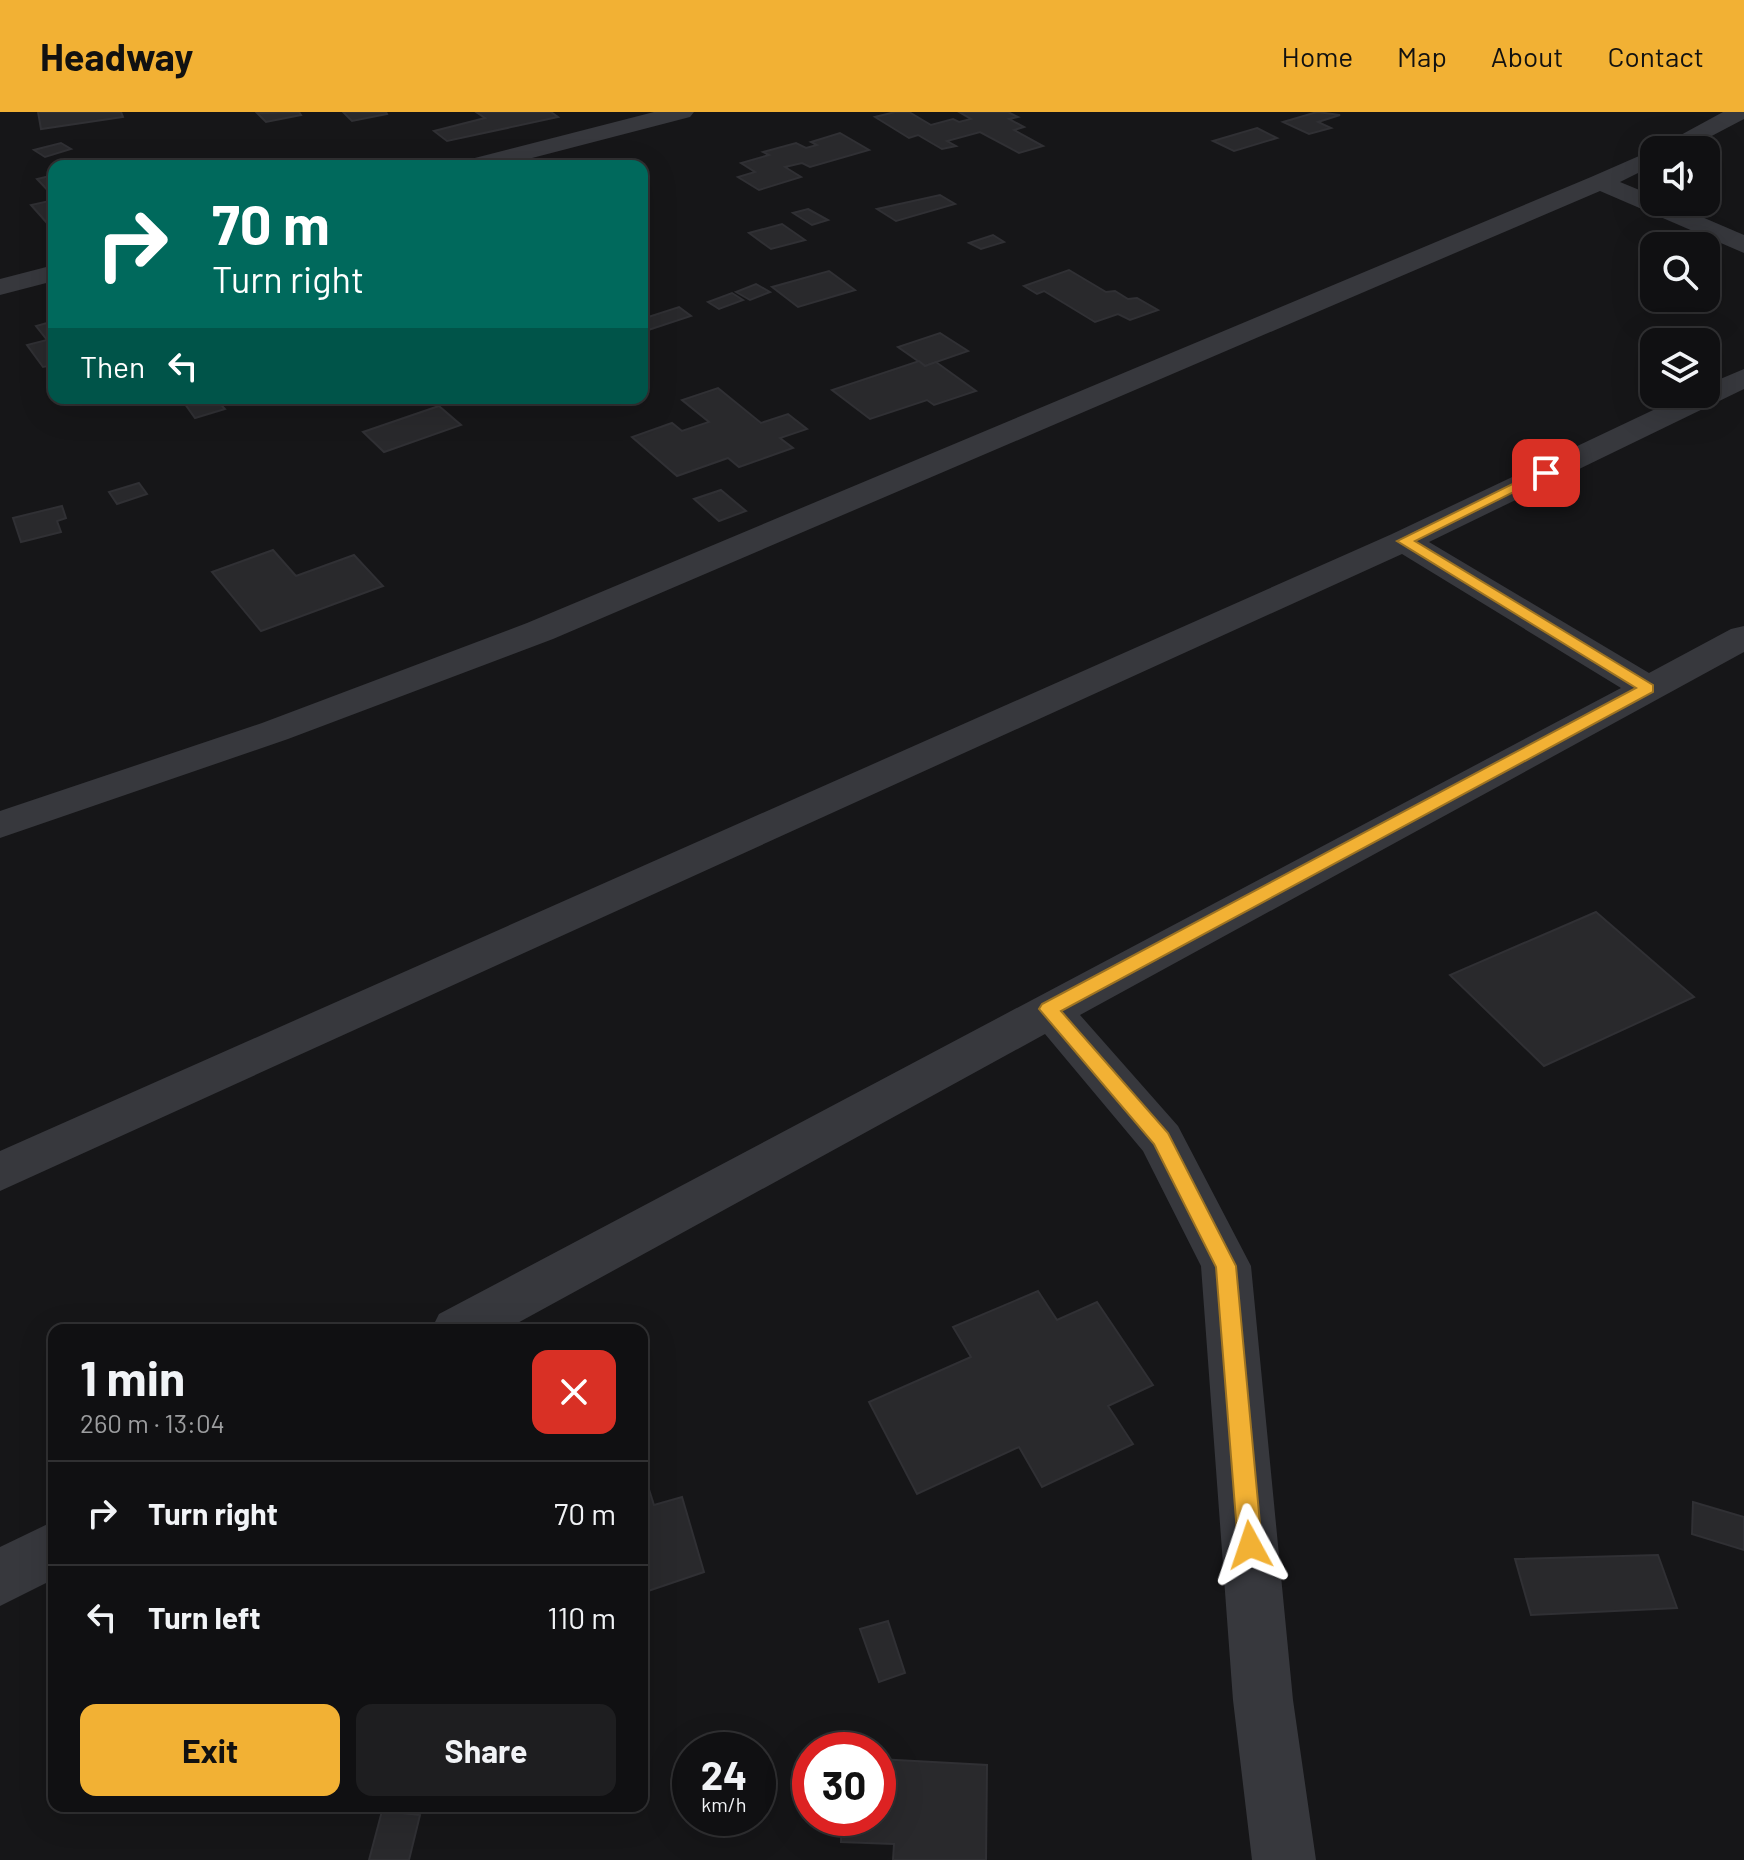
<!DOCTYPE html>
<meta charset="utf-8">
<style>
:root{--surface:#101012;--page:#1e1e20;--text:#f1f3f6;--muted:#9c9d9f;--line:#303032;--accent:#f2b134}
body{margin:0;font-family:Barlow,sans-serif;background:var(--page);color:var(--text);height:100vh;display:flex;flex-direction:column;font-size:30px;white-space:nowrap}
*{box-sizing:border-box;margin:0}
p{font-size:26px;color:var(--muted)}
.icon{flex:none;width:44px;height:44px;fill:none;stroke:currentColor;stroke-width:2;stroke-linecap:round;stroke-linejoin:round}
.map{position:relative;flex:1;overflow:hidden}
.panel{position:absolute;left:48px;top:1212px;width:600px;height:488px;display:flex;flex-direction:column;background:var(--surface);border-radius:16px;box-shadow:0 8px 32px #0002,0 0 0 2px var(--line)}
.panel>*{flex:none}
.hud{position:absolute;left:48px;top:48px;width:600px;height:244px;border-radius:16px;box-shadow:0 8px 32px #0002,0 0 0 2px var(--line);background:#00695c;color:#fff;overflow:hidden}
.fabs{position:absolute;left:1640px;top:24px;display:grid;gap:16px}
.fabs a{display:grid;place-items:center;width:80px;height:80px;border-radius:16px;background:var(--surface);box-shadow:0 8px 32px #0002,0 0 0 2px var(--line);font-size:40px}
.speed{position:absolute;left:672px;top:1620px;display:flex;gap:16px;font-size:40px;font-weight:700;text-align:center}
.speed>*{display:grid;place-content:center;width:104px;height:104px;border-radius:50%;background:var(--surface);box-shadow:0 8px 32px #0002,0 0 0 2px var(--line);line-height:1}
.speed small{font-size:20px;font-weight:400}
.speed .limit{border:12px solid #d22;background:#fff;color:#111}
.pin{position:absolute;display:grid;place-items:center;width:68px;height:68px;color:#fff;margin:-34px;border-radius:16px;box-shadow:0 4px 12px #0006}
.me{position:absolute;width:88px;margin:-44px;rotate:355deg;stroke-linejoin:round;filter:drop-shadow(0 0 6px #0008)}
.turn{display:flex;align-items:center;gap:28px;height:168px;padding:0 32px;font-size:36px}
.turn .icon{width:104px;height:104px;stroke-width:2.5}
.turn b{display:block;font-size:56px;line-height:68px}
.then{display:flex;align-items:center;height:76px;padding:0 32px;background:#0003;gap:16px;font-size:30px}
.round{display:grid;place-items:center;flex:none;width:84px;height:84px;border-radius:16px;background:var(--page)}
.headline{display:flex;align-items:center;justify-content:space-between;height:136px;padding:0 32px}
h1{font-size:48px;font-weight:700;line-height:60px}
.cta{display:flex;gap:16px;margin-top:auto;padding:16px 32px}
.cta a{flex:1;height:92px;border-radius:16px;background:var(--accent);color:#111;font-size:32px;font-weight:700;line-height:92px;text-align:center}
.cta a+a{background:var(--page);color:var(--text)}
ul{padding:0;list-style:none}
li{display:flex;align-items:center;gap:24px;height:104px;padding:0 32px;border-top:2px solid var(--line)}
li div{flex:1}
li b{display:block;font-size:30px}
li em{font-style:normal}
header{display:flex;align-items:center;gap:48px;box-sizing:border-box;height:112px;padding:0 40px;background:var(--accent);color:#111}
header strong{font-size:38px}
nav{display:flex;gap:44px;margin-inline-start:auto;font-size:28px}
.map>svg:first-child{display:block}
.building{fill:#29292c;stroke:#303034;stroke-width:2}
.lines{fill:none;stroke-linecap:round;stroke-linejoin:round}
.minor{fill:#37383d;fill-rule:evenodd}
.route{fill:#f2b134;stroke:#9d7322;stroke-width:2}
</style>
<header>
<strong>Headway</strong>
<nav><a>Home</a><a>Map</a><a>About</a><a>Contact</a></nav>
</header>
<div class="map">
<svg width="1744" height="1748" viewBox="0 0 1744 1748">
<rect width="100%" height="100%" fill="#161618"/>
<g class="building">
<polygon points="38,0 121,0 123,5 41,17"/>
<polygon points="299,0 301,3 266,10 257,1"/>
<polygon points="343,0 386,0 387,2 352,9"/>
<polygon points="476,0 551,0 558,5 447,29 434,19 485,6"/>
<polygon points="895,0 909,0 931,13 953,7 959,10 971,7 959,0 1008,0 1018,5 1009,7 1024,15 1014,18 1043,34 1019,41 980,20 947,29 956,34 942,37 918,23 909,26 875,5"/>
<polygon points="1317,0 1340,3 1318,10 1331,16 1309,22 1283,10"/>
<polygon points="1257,16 1277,26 1234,39 1213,29"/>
<polygon points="840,21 869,38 810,55 802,51 785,55 801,65 759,78 738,65 755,60 741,51 769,43 763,40 796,31 806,36 817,33 811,30"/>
<polygon points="61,31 71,37 45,45 34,38"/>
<polygon points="54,63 54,85 37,67"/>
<polygon points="940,83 955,92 896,109 877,97"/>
<polygon points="54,88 54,109 47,111 31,93"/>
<polygon points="808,97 828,108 812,113 793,101"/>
<polygon points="782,112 805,128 771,137 749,121"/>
<polygon points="993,123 1004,130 981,137 969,131"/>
<polygon points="1069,158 1106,180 1115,179 1128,187 1137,186 1158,198 1130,208 1118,202 1095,210 1044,179 1037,182 1024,174"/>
<polygon points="829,159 855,178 798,195 772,175"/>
<polygon points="756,172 770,180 750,188 736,180"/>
<polygon points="732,181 743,188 719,197 708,190"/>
<polygon points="679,195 691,204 642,220 642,207"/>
<polygon points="54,209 54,253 43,255 27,233 47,228 36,214"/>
<polygon points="940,221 968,239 925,254 898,235"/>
<polygon points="919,249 925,254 936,250 976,279 934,293 927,288 870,307 832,278"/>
<polygon points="718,276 761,311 788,302 807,317 780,326 793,336 739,355 728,346 677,364 632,325 672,311 682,319 709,310 682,288"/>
<polygon points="206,286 215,286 225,297 195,306 185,292"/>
<polygon points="439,294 461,313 384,340 363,320"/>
<polygon points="139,371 147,382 117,392 109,380"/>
<polygon points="721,378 746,399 719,409 694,387"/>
<polygon points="62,394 66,406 57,409 61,420 21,430 13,406"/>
<polygon points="273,438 296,464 354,443 383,474 261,519 212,460"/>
<polygon points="1596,800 1694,885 1544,954 1450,863"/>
<polygon points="1038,1179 1057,1208 1097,1190 1153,1273 1108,1294 1133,1332 1042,1375 1019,1335 917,1382 869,1290 971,1245 953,1215"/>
<polygon points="645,1365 654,1393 682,1385 704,1460 642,1481 642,1366"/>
<polygon points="1693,1390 1744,1405 1744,1438 1692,1422"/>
<polygon points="1658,1443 1677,1496 1531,1503 1515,1447"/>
<polygon points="888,1509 905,1561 879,1570 860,1517"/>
<polygon points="878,1647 987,1653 986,1748 893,1748 894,1732 841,1730 842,1706 878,1706"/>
<polygon points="382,1699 420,1703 409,1748 369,1748"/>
</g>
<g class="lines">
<g class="minor">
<polygon points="654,0 694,0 690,5 501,54 460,54 463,49"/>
<polygon points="1723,0 1744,0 1744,7 1685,38 1654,38 1654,53 1620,70 1654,84 1654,90 1667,90 1744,123 1744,141 1600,79 553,527 288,627 0,726 0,699 262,611 527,511 1591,65 1655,37"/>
<polygon points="54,153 54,169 0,183 0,167"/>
<polygon points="1744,257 1744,277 1429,430 1649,561 1731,517 1744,514 1744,540 1080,903 1178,1014 1251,1154 1293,1588 1316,1748 1252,1748 1233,1588 1201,1154 1143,1039 1045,922 505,1218 431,1218 439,1202 1621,576 1402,442 0,1079 0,1039 1392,422 1687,282 1706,282 1706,273"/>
<polygon points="54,1409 54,1467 0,1494 0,1435"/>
</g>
</g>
<polygon class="route" points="1541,358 1552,361 1415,429 1653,573 1653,580 1061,899 1168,1021 1236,1154 1262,1433 1258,1441 1250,1444 1241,1441 1238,1433 1216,1155 1154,1032 1039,897 1042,892 1636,576 1397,429"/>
</svg>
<div class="fabs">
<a><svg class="icon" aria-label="sound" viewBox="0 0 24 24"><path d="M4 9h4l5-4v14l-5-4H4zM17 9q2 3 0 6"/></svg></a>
<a><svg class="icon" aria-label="search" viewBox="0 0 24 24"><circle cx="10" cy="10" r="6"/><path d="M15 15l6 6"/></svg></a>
<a><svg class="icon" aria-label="layers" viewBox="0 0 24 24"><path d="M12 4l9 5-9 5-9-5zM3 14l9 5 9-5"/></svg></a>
</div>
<div class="speed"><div>24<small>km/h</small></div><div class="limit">30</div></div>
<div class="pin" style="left:1546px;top:361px;background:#d93025"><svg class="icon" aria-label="arrive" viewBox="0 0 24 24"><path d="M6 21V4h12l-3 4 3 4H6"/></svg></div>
<svg class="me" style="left:1250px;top:1433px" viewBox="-20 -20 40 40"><path d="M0-17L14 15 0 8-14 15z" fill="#f2b134" stroke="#fff" stroke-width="4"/></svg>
<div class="hud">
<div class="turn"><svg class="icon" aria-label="right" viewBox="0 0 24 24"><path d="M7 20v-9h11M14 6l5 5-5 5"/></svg><div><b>70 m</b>Turn right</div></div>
<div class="then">Then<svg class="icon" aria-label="left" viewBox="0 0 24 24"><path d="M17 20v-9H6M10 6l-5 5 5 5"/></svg></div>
</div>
<section class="panel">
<div class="headline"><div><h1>1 min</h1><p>260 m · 13:04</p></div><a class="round" style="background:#d93025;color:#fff"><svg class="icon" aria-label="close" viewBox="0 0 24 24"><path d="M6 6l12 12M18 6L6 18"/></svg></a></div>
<ul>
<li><svg class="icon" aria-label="right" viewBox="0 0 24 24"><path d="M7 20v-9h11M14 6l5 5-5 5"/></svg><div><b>Turn right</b></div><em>70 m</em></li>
<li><svg class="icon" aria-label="left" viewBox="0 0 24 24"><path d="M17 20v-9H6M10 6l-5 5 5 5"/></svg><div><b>Turn left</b></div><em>110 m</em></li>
</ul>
<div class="cta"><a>Exit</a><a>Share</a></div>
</section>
</div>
